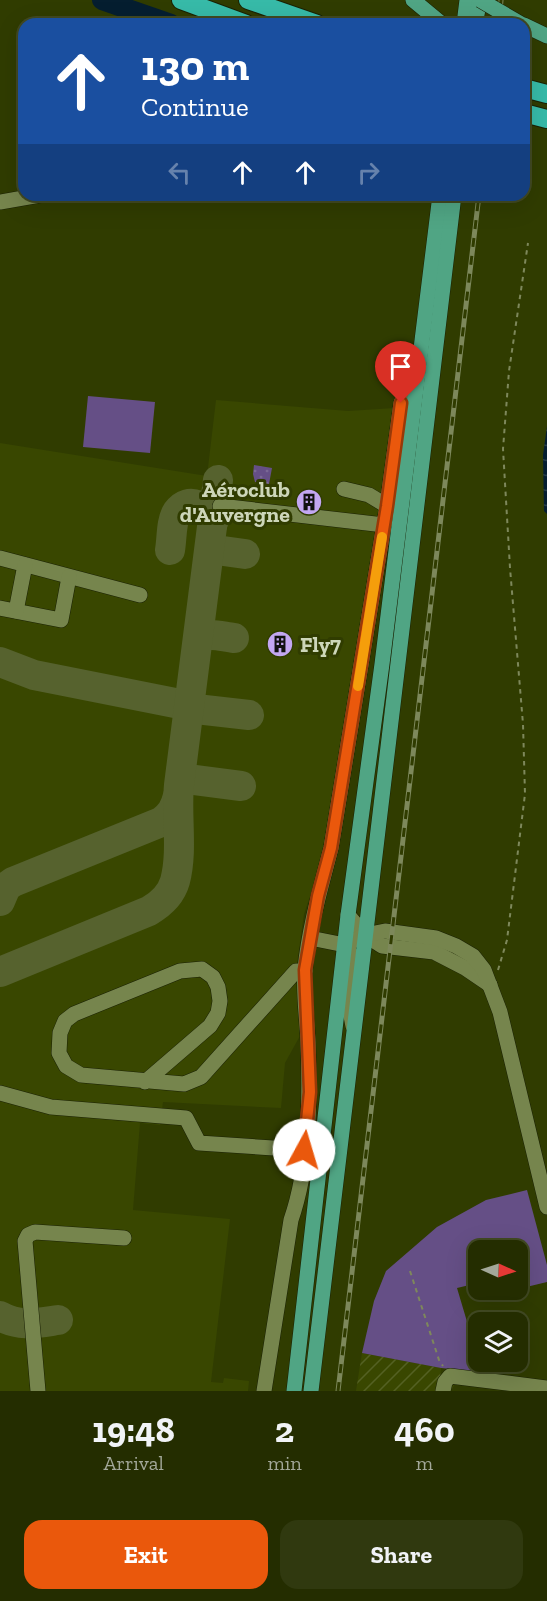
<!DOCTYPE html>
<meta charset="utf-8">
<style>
:root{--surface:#242d00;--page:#30390f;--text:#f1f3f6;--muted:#a3a899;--line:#414922;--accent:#ea580c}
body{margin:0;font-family:"Zilla Slab",serif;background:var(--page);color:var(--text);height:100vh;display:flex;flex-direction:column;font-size:22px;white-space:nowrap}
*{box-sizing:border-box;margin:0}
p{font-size:20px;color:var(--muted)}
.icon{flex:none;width:33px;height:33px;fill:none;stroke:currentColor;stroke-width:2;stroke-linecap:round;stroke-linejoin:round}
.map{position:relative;height:1391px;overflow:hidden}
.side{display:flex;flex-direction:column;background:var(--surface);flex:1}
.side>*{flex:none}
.top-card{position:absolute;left:18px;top:18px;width:512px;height:183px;border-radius:18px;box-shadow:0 6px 24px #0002,0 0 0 2px var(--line);background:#1a4fa0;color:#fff;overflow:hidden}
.needle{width:39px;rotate:93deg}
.buttons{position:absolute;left:468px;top:1240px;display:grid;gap:12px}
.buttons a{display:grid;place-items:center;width:60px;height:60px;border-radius:12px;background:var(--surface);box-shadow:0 6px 24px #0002,0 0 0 2px var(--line);font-size:30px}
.pin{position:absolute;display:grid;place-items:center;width:51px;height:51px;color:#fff;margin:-62px -26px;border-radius:50% 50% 50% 0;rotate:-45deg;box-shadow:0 0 6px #0007}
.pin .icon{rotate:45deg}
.me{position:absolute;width:66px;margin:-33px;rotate:6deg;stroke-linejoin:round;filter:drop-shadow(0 0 4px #0008)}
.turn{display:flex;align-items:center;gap:21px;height:126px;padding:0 24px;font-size:27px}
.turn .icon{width:78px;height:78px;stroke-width:2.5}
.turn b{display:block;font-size:42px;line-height:51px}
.lanes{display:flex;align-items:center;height:57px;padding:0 24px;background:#0003;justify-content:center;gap:30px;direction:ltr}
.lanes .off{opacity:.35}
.eta{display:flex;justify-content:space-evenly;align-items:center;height:102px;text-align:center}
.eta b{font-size:36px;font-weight:700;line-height:42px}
.primary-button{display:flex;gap:12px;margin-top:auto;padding:12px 24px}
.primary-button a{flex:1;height:69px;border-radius:18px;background:var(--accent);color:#fff;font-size:24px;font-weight:700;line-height:69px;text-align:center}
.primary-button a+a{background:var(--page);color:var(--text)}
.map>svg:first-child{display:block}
.built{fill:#394700}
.industrial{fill:url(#industrial-furrows)}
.grass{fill:url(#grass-dots)}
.garden{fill:#654f86}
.water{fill:url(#water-waves)}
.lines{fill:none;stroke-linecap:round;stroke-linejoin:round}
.river{stroke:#051e30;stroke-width:20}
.taxiway{stroke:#56622e;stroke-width:30}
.minor-casing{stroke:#1a2104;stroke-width:16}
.major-casing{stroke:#1a2104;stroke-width:16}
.highway-casing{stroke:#1a2104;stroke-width:20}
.path{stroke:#7e885b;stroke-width:2;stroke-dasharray:4.5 4.5;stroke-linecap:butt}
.minor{stroke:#76854d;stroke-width:15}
.major{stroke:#50a584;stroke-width:15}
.highway{stroke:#37baa8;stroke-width:18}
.rail-casing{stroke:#7d885b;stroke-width:5}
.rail{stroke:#303c00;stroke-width:3;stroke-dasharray:9;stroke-linecap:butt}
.major-bridge-casing{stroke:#1a2104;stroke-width:16;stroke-linecap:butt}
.major-bridge{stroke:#50a584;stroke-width:15}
.route-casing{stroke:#983908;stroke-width:15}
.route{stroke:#ea580c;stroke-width:10}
.slow{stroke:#f59e0b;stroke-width:10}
.labels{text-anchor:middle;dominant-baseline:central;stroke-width:6;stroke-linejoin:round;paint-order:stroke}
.poi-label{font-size:22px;font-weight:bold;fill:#cdd6b9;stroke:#303c00;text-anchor:end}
</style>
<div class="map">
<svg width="547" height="1391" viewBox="0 0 547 1391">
<defs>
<pattern id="industrial-furrows" width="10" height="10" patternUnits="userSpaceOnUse" patternTransform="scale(1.5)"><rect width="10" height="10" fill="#394700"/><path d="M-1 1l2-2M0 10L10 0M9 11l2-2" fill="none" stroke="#546123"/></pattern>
<pattern id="grass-dots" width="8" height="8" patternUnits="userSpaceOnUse" patternTransform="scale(1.5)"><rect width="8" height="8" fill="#654f86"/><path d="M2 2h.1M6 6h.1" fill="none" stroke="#7a6895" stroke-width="1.8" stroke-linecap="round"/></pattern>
<pattern id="water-waves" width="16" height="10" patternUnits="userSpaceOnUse" patternTransform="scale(1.5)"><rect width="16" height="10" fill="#051e30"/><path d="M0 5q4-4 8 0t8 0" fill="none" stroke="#283e4c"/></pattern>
</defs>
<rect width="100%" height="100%" fill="#303c00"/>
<polygon class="built" points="216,400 348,411 395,408 327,846 304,914 296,971 301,1034 285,1063 281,1108 163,1102 160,1125 140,1123 133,1210 230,1219 211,1382 223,1383 224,1378 249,1381 248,1391 0,1391 0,443 207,476"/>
<polygon class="industrial" points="362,1353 441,1368 440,1378 456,1382 451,1391 356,1391"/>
<polygon class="grass" points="254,465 272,468 269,484 255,482 253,474"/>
<g class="garden">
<polygon points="88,396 155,402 150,453 83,447"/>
<polygon points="527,1190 547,1265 547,1282 518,1289 518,1251 478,1251 478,1283 457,1288 482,1372 441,1368 362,1353 374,1301 386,1271 437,1227 486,1200"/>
</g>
<polygon class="water" points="547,426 547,514 544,511 543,455"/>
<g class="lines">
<polyline class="river" points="102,0 171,24"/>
<g class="taxiway">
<path d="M170,550C172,539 171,521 177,512C189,495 208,507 213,523"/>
<polyline points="209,555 216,550 245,554"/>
<path d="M198,641C205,630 222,637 234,638"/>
<polyline points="0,662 34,675 180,704 186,708 188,716"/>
<polyline points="188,716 191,710 196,709 249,715"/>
<polyline points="181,771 187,779 241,786"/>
<path d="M0,901L6,887L13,882L161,822C171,815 175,808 178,796"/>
<path d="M0,972L149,911C161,904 171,895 175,881C183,851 176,816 179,785C191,684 205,582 218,480"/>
<path d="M0,1316C19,1327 37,1323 58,1320"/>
</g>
<defs>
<g id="minor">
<polyline points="0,202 40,195"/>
<polyline points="344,489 369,495 387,506"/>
<polyline points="220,506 384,525"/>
<polyline points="0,558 140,595"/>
<polyline points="0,608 61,620 69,577"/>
<polyline points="16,611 25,565"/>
<polyline points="348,915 365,935 382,946 434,952 465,968 490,985"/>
<polyline points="310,938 345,945 365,935 385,931 436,938 456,946 473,956 484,970 500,1012 547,1207"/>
<polyline points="345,945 353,957 348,1001 353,1026"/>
<polyline points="145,1082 210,1026 218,1013 220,1001 218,987 213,977 202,969 180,971 74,1014 65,1021 60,1033 59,1053 66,1066 81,1075 184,1084 201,1077 296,971 305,971"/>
<polyline points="0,1093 51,1107 186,1118 199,1143 304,1150"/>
<polyline points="38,1391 25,1241 28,1235 35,1232 124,1238"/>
<path d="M264,1391L291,1220C310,1165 310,1099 308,1042C307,1018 303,993 305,969C309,928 321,887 331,848L387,506L401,403L414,402"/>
<polyline points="443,1391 445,1382 450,1376 547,1388"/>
</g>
<g id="major">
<polyline points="413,0 442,24"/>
<polyline points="464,24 467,0"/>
<polyline points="475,24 480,0"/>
<polyline points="524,25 547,36"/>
<polyline points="294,1391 348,915 382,664 440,195"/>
<polyline points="311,1391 454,195"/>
</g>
<g id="highway">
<polyline points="181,0 246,24"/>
<polyline points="248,0 317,24"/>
<polyline points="524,88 547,94"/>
<polyline points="524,113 547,119"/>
</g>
</defs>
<use href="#minor" class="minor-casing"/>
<use href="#major" class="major-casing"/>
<use href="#highway" class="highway-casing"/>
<g class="path">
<polyline points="498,970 507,940 525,794 523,724 510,568 503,449 509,371 528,243"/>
<polyline points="410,1271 439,1360 443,1366"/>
</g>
<use href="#minor" class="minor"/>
<use href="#major" class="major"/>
<use href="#highway" class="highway"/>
<defs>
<g id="rail">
<polyline points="499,24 501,0"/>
<polyline points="338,1391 479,195"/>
</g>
</defs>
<use href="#rail" class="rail-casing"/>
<use href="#rail" class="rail"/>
<defs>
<polyline id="major-bridge" points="480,0 521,24"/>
</defs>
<use href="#major-bridge" class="major-bridge-casing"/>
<use href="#major-bridge" class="major-bridge"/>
</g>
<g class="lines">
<defs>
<polyline id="route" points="304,1150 310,1092 305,970 318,896 331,848 387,506 401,403"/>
</defs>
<use href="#route" class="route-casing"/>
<use href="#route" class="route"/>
<polyline class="slow" points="358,686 382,537"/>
</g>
<defs>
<symbol id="building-disc" viewBox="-11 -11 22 22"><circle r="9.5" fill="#c3a7f2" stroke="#303c00"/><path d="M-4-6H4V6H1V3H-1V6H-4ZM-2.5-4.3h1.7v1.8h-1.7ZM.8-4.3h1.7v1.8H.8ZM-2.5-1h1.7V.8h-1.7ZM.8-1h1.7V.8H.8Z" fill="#111"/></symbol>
</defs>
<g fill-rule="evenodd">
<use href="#building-disc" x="294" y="487" width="30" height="30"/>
<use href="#building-disc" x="265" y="629" width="30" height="30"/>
</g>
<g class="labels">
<g class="poi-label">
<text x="290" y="489">Aéroclub<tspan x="290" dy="25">d'Auvergne</tspan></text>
<text x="300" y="644" text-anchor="start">Fly7</text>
</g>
</g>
</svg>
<div class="buttons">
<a><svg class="needle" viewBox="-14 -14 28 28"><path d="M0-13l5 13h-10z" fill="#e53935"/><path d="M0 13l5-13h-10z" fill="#a3a899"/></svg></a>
<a><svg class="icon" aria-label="layers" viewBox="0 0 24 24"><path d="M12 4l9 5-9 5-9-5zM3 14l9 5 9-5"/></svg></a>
</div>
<div class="pin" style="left:401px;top:403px;background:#d93025"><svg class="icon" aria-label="arrive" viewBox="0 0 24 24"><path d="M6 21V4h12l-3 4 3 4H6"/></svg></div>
<svg class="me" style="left:304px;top:1150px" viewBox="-20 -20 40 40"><circle r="19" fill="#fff"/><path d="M0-13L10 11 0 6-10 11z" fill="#ea580c"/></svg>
<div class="top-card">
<div class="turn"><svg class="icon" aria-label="ahead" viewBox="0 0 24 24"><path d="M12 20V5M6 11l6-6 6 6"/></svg><div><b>130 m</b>Continue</div></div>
<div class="lanes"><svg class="icon off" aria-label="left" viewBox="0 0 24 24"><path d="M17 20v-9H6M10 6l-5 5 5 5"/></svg><svg class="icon" aria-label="ahead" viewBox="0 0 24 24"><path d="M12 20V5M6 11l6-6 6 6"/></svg><svg class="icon" aria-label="ahead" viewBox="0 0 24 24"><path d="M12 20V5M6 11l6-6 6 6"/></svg><svg class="icon off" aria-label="right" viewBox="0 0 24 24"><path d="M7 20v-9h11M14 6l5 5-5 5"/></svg></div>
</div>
</div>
<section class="side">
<div class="eta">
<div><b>19:48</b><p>Arrival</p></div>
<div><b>2</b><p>min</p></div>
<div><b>460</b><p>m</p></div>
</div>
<div class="primary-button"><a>Exit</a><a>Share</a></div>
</section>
